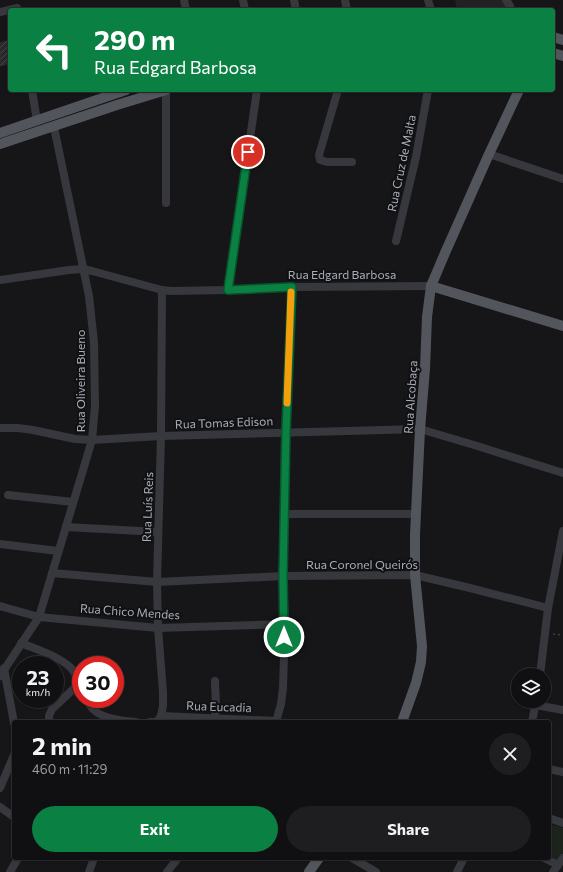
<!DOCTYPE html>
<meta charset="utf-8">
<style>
:root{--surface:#101012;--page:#1e1e20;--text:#f1f3f6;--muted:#9c9d9f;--line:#303032;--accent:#0b8043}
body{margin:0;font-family:Commissioner,sans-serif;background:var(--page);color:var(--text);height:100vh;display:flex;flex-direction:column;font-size:15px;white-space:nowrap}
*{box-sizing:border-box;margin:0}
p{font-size:13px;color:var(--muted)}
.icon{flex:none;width:22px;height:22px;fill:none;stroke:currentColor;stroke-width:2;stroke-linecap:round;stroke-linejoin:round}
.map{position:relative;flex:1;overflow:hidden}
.details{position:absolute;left:12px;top:720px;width:539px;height:140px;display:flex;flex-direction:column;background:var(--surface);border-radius:4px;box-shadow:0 1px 3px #0004,0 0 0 1px var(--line)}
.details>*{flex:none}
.banner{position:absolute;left:8px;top:8px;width:547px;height:84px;border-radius:4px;box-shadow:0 1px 3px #0004,0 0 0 1px var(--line);background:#0b8043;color:#fff;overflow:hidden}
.controls{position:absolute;left:511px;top:668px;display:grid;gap:8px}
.controls a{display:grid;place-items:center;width:40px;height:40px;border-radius:50%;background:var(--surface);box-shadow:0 1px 3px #0004,0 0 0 1px var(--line);font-size:20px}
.speed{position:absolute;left:12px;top:656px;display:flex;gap:8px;font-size:20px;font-weight:700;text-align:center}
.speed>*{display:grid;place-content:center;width:52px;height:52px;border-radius:50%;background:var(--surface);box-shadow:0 1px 3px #0004,0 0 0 1px var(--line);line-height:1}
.speed small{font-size:10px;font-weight:400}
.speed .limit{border:6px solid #d22;background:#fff;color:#111}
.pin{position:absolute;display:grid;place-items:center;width:34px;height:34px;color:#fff;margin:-17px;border:2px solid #fff;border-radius:50%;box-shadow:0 1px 4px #0007}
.me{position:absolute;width:44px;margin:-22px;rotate:0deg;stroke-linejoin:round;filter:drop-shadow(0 0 3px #0008)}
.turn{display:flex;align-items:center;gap:14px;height:84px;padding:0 20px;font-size:18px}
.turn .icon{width:52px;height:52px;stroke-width:2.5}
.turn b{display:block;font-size:28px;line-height:34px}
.round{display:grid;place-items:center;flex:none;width:42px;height:42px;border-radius:21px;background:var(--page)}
.headline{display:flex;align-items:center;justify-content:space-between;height:68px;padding:0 20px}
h1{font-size:24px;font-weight:700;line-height:30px}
.cta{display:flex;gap:8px;margin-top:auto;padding:8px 20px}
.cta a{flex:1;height:46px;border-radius:24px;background:var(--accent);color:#fff;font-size:16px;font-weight:700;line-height:46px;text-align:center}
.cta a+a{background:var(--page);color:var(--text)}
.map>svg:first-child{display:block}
.built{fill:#222225}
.park{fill:#1c231d}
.building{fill:url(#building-hatch);stroke:#303034}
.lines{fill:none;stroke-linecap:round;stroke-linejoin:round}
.path{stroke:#3d3f44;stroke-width:1.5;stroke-dasharray:2 3;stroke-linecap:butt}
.minor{stroke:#37383d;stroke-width:8}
.major{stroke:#53555c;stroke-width:10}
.route-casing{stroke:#07532c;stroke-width:10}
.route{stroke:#0b8043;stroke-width:7}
.slow{stroke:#f59e0b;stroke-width:7}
.labels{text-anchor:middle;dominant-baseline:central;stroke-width:4;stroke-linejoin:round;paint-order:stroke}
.street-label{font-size:12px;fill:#a8adb8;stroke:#111113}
</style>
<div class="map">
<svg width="563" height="872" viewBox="0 0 563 872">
<defs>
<pattern id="building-hatch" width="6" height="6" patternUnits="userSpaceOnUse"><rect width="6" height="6" fill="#29292c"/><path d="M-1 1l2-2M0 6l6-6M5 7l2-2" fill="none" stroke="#454548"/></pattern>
</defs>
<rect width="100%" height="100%" fill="#161618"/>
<polygon class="built" points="455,0 512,0 515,10 457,10"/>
<polygon class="park" points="549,824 563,828 563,853 557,860 549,856"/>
<polygon class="building" points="10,40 10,63 0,66 0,43"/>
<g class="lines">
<polyline class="path" points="553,634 563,635"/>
<g class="minor">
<polyline points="184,0 186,10"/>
<polyline points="243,0 245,10"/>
<polyline points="294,0 296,10"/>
<polyline points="345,0 347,10"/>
<polyline points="428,0 431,10"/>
<polyline points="506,0 510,6 511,10"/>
<polyline points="0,12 17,8"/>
<polyline points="32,90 37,121"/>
<polyline points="338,90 319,155 320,160 327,162 352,162"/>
<polyline points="489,154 563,179"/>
<polyline points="166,203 166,90"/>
<polyline points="396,241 416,157 428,90"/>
<polyline points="0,280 69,270 83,269 92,271 162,290 171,291 228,290 292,287 431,286"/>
<polyline points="228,290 257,90"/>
<polyline points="0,428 18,428 33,430 75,439 92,440 161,436 420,429 474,445 563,473"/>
<polyline points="8,495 73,502"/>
<polyline points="284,514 415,514"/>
<polyline points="66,527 158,532"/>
<polyline points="0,544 58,551"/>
<polyline points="52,573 157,582 283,576 415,575 470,588 548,608"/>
<polyline points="0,606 39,617 158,628 285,624"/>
<path d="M21,643C35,649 67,659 74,672C77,676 79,682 81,686"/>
<polyline points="4,668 14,723"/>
<polyline points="540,675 548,608 563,531"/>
<polyline points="0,676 39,617 92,440 95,406 94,342 89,296 54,127"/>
<path d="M87,699C88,703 91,707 94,710C102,718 124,722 136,722"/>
<polyline points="536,705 563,710"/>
<polyline points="161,716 276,721"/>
<polyline points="49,722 49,716 52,709 80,683"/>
<polyline points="150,722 158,722"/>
<polyline points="157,722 161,716 163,706 163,692 158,628 157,582 161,436 162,290"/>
<path d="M213,722C218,711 215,693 215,681"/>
<polyline points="276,722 281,704 283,688 285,624 283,576 285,432 292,287"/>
<polyline points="532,722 536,701"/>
<polyline points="549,769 563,772"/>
<polyline points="0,788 14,755"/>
<polyline points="0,807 14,817"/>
<polyline points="549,818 563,823"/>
<polyline points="352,858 376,872"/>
<polyline points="544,858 558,865"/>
<polyline points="10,872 18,858"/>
<polyline points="89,872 94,858"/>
<polyline points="167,872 178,858"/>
<polyline points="457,872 464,858"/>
<polyline points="553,872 563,858"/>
</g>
<g class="major">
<polyline points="553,37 563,40"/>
<polyline points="553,53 563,56"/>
<polyline points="0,133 126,90"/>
<polyline points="0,144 117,105 166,90"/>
<polyline points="431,286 563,326"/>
<polyline points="402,722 416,683 421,662 422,646 415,575 415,535 420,429 425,369 427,317 431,286 445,253 489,154 519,90"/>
<polyline points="309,872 319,858"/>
</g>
</g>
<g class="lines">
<defs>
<polyline id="route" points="248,152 228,290 292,287 286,432 283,576 284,637"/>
</defs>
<use href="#route" class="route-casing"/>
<use href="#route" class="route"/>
<polyline class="slow" points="287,403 291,292"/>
</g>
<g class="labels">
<g class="street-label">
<text transform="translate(401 163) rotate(-78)">Rua Cruz de Malta</text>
<text x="342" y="274">Rua Edgard Barbosa</text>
<text transform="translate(80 381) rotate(-90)">Rua Oliveira Bueno</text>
<text transform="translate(410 397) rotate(-86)">Rua Alcobaça</text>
<text transform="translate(224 422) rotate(-2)">Rua Tomas Edison</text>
<text transform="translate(147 507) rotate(-88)">Rua Luís Reis</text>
<text x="362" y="564">Rua Coronel Queirós</text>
<text transform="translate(130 611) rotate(4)">Rua Chico Mendes</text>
<text transform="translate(219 706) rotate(2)">Rua Eucadia</text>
</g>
</g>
</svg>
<div class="controls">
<a><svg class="icon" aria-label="layers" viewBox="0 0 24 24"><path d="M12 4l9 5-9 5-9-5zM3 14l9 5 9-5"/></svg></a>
</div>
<div class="speed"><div>23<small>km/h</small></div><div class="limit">30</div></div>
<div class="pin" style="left:248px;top:152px;background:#d93025"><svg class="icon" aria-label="arrive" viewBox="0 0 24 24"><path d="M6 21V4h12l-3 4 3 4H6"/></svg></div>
<svg class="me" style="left:284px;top:637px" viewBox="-20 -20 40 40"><circle r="17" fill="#0b8043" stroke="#fff" stroke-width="3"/><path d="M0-11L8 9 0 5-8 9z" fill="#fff"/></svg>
<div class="banner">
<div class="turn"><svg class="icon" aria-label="left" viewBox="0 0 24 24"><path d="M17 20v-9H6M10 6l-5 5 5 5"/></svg><div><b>290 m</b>Rua Edgard Barbosa</div></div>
</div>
<section class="details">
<div class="headline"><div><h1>2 min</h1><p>460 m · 11:29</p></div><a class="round"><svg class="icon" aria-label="close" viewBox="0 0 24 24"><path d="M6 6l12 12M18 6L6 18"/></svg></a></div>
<div class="cta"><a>Exit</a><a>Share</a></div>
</section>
</div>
